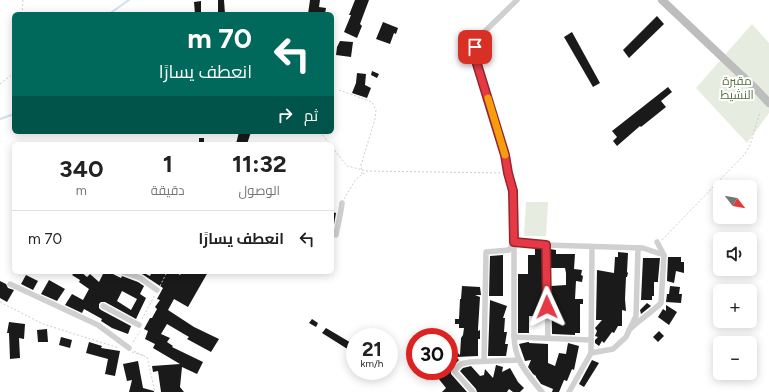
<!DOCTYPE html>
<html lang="ar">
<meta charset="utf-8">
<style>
:root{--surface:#fff;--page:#f6f6f6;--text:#222;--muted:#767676;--line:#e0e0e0}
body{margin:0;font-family:Figtree,Cairo,sans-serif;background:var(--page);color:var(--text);direction:rtl;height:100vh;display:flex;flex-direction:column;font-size:15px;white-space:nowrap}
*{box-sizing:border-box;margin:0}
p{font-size:13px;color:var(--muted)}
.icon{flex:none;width:22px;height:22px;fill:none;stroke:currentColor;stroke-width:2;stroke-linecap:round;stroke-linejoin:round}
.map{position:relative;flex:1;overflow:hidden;direction:ltr}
.side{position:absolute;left:12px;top:142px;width:322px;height:132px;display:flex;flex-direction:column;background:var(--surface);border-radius:6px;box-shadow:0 2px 10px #0003;direction:rtl}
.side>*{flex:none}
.guide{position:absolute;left:12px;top:12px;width:322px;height:122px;border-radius:6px;box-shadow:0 2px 10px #0003;direction:rtl;background:#00695c;color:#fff;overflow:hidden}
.needle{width:26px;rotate:121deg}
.fabs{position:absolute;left:713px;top:180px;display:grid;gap:8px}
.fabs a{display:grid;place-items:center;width:44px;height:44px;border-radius:6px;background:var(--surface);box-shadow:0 2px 10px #0003;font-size:20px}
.speed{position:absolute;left:346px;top:328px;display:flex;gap:8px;font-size:20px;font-weight:700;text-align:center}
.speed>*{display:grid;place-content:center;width:52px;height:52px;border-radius:50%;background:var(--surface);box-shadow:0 2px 10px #0003;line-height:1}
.speed small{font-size:10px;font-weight:400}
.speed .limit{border:6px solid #d22;background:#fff;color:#111}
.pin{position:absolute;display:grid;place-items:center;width:34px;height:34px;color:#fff;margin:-17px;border-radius:8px;box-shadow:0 2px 6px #0006}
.me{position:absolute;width:44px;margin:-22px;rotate:359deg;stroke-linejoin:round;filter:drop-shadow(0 0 3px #0008)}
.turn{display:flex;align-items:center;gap:14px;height:84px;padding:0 16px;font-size:18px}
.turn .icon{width:52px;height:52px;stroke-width:2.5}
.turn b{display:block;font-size:28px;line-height:34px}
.then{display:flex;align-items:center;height:38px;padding:0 16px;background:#0003;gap:8px;font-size:15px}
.eta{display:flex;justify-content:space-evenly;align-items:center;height:68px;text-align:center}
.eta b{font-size:24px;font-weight:700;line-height:28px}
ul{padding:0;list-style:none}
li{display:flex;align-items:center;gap:12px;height:56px;padding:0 16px;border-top:1px solid var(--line)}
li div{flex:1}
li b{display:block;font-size:15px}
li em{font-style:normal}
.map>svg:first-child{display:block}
.green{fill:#e6ecdf}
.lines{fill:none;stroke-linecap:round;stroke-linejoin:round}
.stream{stroke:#cfe2ee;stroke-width:2}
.building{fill:#1a1a1a;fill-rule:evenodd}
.path{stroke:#cdcdcd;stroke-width:1;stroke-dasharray:2 2;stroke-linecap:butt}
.street{stroke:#d0d0d0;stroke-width:5.5}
.secondary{stroke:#bdbdbd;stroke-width:8}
.route-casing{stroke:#96252e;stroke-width:10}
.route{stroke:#e63946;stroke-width:7}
.slow{stroke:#f59e0b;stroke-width:7}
.labels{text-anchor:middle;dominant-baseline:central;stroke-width:4;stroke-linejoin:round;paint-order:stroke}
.park-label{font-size:12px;fill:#56703f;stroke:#fff}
</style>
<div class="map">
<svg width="769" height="392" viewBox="0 0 769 392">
<rect width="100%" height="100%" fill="#fff"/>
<g class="green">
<polygon points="752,24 769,43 769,113 747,143 696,88"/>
<polygon points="526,202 548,202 546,236 524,236"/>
</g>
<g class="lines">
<g class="stream">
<polyline points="109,14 129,0"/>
<polyline points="0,119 14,114"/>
</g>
</g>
<g class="building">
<polygon points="218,0 224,0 225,14 218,14"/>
<polygon points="310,0 320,0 319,7 326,8 325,14 308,14"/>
<polygon points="355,0 369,0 360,24 362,26 357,38 344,32 351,15 349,15"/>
<polygon points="201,1 201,14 195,14 194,2"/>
<polygon points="657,16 664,24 629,58 623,50"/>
<polygon points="383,22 398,28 396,34 394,33 390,44 376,39"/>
<polygon points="572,32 600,83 593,87 564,37"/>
<polygon points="340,41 353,42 351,57 336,55 337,47"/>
<polygon points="372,71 379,74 377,78 371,75"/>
<polygon points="357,73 366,74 365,85 371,88 367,98 352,93 356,83"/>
<polygon points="668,87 672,92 661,101 666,107 641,127 640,126 617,146 613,141 617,137 612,131"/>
<polygon points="239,132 251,132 247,144 236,144"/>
<rect x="199" y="138" width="5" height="6"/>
<polygon points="332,212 336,213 333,230 332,230"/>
<polygon points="535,248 542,249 543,317 529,316 529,333 518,333 518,274 528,274 528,255 535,255"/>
<polygon points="550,249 556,250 556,254 575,254 574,269 582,270 581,275 583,276 582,282 576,281 575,299 583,299 583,304 580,304 580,333 575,333 575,335 552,334 551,286 566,285 566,273 565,268 551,268"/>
<polygon points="618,252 628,253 627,272 628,273 627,277 626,277 625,299 626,311 622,310 622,326 618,326 614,333 612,332 604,343 602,341 599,346 595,343 595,340 598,337 595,336 597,331 595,328 602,320 596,320 597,270 614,273 615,257 618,257"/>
<polygon points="503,255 503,296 489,296 490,256"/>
<polygon points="668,257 681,257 681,262 684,262 684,273 676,271 674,283 667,281"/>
<polygon points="643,258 660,258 658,280 658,282 654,282 654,296 652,296 652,300 641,300"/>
<path d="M75,272H81L87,277L90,274L99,282L104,272H109L121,278L122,276L138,282L144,286L140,294L146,298L136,319L105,302H101L99,304V308L101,310L131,326L128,334L112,328L101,321L102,319L84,309L82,313L65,305L72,294L83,300L89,289L79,282L80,280L72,275ZM122,291L137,299L131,310L117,301Z"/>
<polygon points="136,272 142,272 150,276 152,272 175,272 180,275 182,272 208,272 188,307 174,299 168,310 194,327 219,339 211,352 187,339 189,337 167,324 161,334 170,338 167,342 173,346 172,347 203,362 197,374 182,367 180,387 184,392 161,392 158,371 153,372 152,366 180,364 153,348 155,344 145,339 148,331 144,329 150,318 152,318 157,309 155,307 160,300 157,299 163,288 142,274"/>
<polygon points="26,275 38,281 33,290 21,284"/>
<polygon points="49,280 65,289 57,301 41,294"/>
<polygon points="0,281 6,284 8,288 14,290 7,302 0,298"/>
<polygon points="462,286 480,287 481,295 475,295 480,297 478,329 478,331 480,330 480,339 478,339 478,356 456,357 459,360 453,366 449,364 449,349 451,351 453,349 460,355 461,338 463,335 464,328 459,328 459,324 455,324 455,319 459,319 460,299 461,299"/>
<polygon points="670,286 680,287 679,294 682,294 681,303 666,302 667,294 669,294"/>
<polygon points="490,300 507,306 503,318 505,318 504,332 507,332 505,344 508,344 506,356 488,356"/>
<polygon points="647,303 651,306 641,314 640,310"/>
<polygon points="666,305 677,312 669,325 658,317 663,309 666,311"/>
<polygon points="312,319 318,323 316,327 309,323"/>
<polygon points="9,322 25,324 24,339 19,338 20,358 10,359 9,333 7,333"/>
<polygon points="326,328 353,344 349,350 322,333"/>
<polygon points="47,329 48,342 38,342 37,330"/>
<polygon points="659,331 664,336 658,342 653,337"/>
<polygon points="61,337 72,340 70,348 59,345"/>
<polygon points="89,342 102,346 101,348 120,351 115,376 105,374 108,359 86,353"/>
<polygon points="528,342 529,342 529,343 548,344 548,363 555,366 559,353 566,354 568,343 579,346 574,370 572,369 567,381 564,380 559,392 552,392 553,389 541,384 536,377 536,376 533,374 528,367 531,360 525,361 519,344"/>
<polygon points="592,360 599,363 584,387 579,384"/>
<polygon points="138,361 143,388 154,391 154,392 129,392 132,380 127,381 123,364"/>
<polygon points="496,365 503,367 502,372 510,368 518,382 524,388 520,392 513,392 509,389 507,392 477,392 476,389 460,371 463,368 471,366 480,376 484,375 485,369 493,378"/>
<polygon points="451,368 451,374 467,392 442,392 446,388 438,378 447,371 449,371"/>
</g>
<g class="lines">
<g class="path">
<polyline points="22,14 23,0"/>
<polyline points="0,84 14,73"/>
<polyline points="339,90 372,102 376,110 375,119 361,165 362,175"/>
<polyline points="320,132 330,144"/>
<polyline points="332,147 347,166 367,171"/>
<polyline points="344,199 356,179 367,171 501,173"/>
<polyline points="332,201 336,201"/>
<polyline points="662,240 744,155 750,145 760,112"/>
<polyline points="160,286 167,272"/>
<polyline points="0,302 43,324 119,348"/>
<polyline points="142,319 155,295"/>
<polyline points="133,342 140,331"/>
<polyline points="134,351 144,356"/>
<polyline points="132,352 147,357"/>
<polyline points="147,357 155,392"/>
</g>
<g class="street">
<path d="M517,0L478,38L473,51L505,155L508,173L513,191L514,242V337C515,362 527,373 542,392"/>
<path d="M336,235C338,224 341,214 342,203"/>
<polyline points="657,242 664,255"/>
<polyline points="546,245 548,338"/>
<polyline points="123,272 140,278 157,290"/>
<polyline points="10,284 98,325 129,348"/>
<polyline points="103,306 139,325"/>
<polyline points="514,337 591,340"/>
<polyline points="591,353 592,247"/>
<path d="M484,361L486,252L509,250L514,242L546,245L643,248L664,255L661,303C651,313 639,320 629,330"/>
<polyline points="473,392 454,371 461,364 470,362 518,360"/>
<polyline points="569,392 591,353 613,349 626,337 636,316 638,248"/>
</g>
<polyline class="secondary" points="662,0 757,90 769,103"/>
</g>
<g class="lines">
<defs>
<polyline id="route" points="475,47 473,51 505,155 508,173 513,191 514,242 546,245 547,307"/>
</defs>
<use href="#route" class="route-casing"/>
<use href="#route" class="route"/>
<polyline class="slow" points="488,98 505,155"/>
</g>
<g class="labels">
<g class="park-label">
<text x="737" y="81">مقبرة<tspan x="737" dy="14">النشيط</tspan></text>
</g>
</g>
</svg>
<div class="fabs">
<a><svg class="needle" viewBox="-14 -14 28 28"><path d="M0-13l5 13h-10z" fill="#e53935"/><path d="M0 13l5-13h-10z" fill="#767676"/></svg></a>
<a><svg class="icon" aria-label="sound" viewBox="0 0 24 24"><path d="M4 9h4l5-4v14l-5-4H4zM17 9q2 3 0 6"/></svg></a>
<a>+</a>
<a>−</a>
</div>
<div class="speed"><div>21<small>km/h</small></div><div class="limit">30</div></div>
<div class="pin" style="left:475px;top:47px;background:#d93025"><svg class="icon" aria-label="arrive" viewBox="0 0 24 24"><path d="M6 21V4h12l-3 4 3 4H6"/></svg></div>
<svg class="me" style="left:547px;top:307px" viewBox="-20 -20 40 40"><path d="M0-17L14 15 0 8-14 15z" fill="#e63946" stroke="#fff" stroke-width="4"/></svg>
<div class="guide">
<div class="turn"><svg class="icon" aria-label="left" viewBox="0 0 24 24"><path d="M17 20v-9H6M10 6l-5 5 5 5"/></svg><div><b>70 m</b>انعطف يسارًا</div></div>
<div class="then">ثم<svg class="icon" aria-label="right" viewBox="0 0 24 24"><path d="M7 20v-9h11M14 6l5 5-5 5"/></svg></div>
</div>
<section class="side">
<div class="eta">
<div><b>11:32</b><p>الوصول</p></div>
<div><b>1</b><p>دقيقة</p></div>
<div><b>340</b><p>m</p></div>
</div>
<ul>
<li><svg class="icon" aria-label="left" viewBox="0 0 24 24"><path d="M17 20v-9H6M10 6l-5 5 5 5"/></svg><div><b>انعطف يسارًا</b></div><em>70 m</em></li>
</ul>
</section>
</div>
